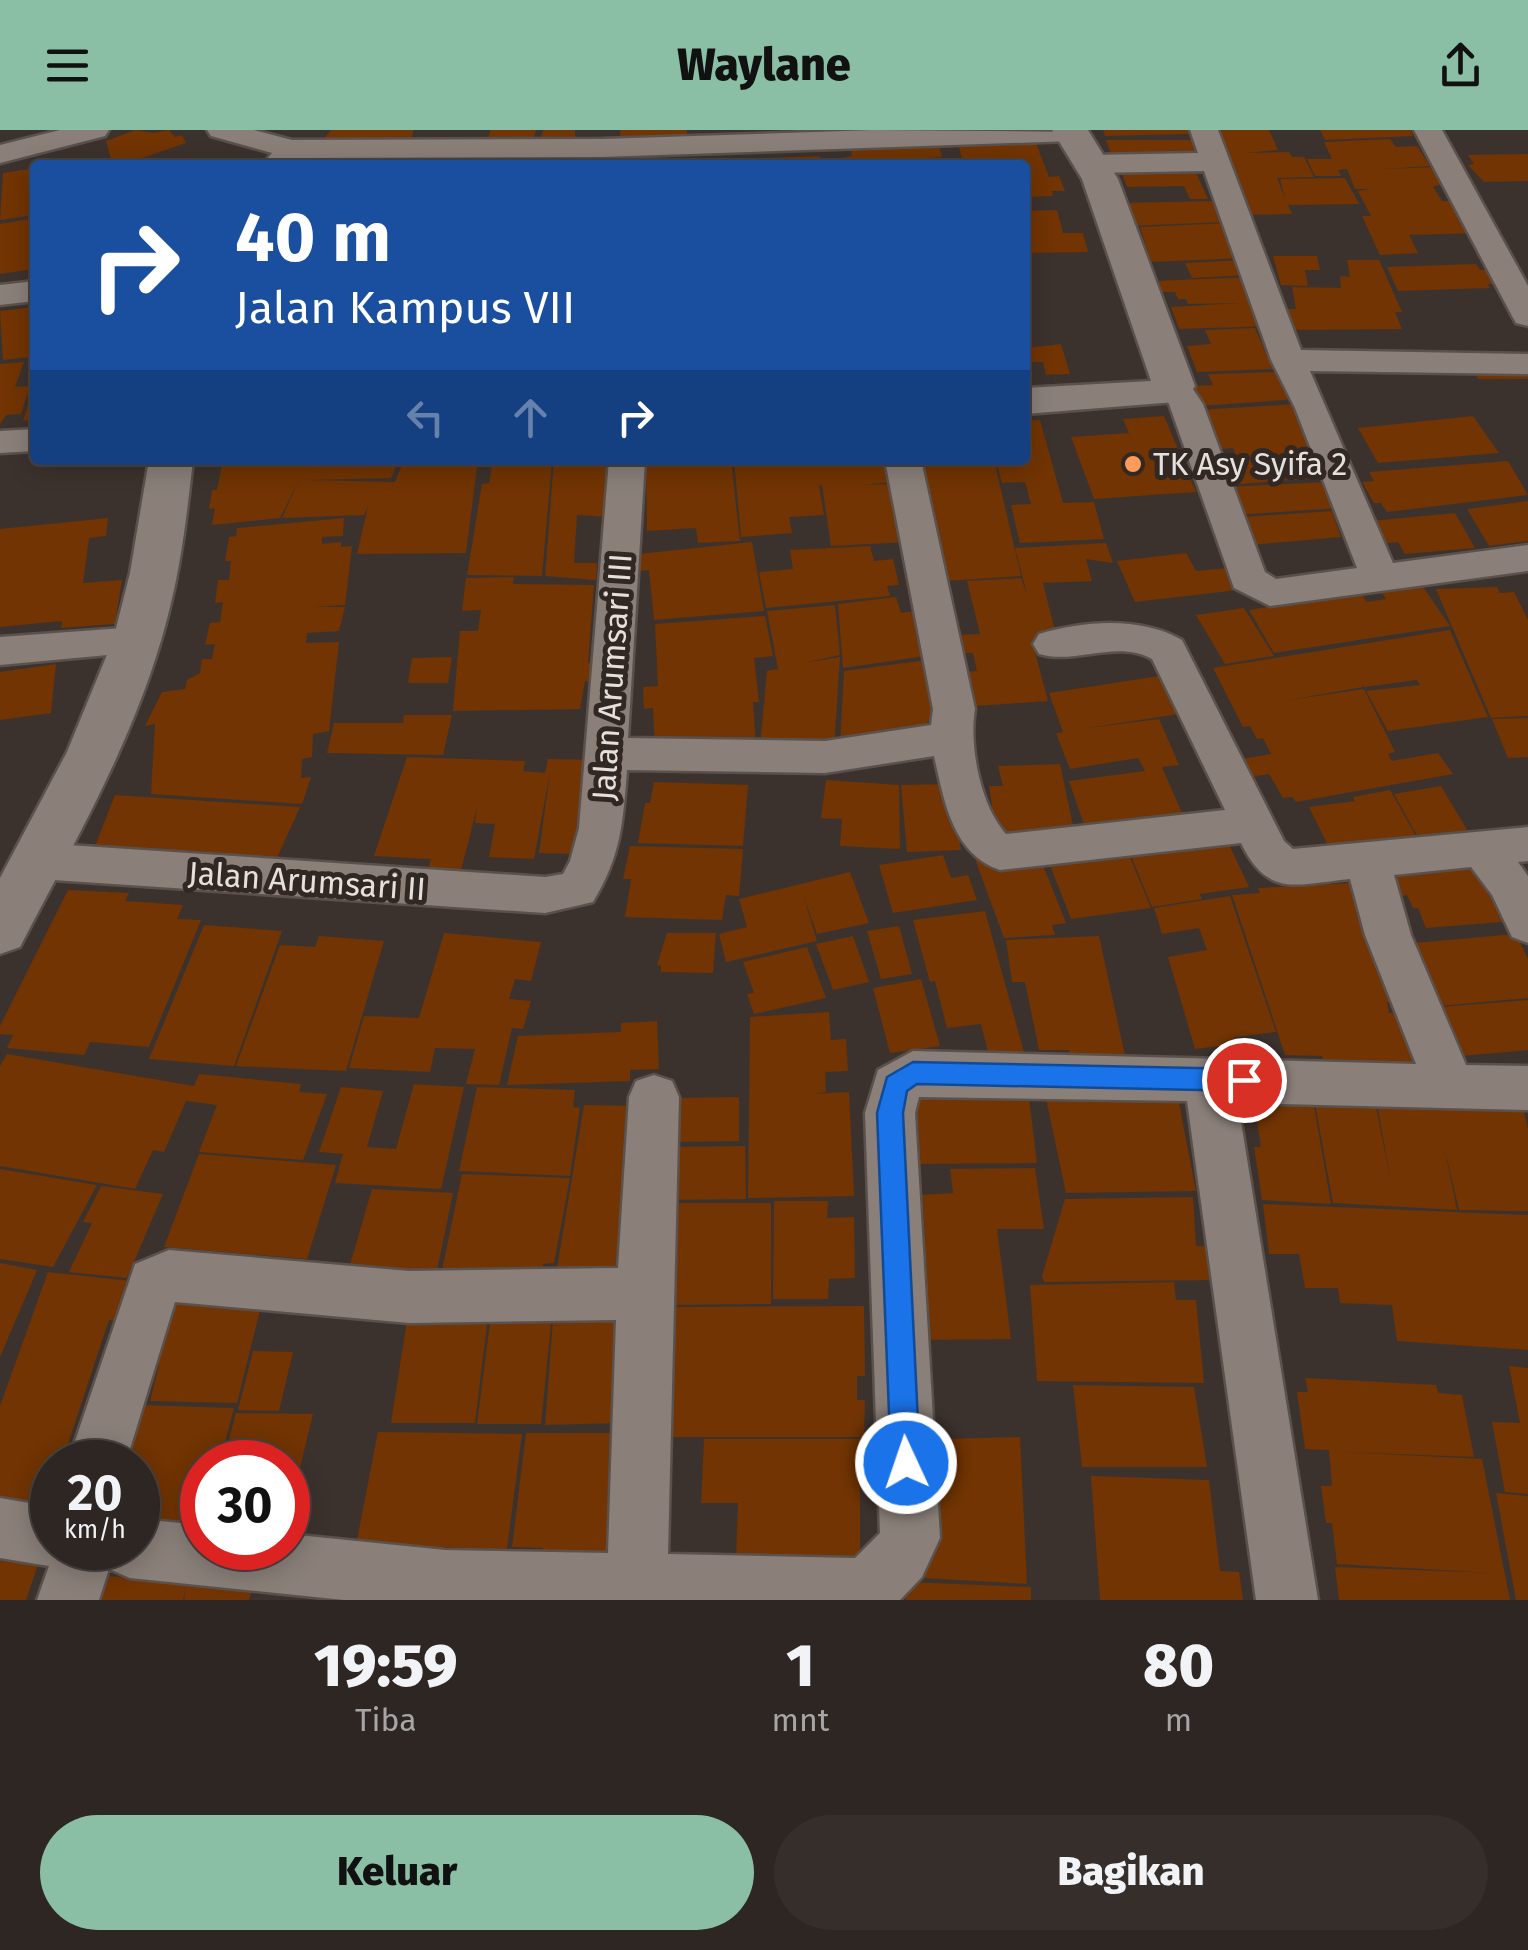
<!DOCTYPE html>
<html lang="id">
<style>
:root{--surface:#2d2622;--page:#352e2a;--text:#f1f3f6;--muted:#a7a5a5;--line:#484340;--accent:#8abfa5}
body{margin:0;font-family:"Fira Sans",sans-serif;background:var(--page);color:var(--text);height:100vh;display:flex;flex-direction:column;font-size:38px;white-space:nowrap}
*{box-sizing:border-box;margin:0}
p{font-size:32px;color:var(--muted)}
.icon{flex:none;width:55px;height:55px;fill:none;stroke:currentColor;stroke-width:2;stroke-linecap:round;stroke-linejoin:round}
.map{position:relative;height:1470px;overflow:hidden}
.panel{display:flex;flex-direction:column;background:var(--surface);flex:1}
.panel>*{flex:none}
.top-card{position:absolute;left:30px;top:30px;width:1000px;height:305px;border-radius:10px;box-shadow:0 5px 25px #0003,0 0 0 2px var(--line);background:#1a4fa0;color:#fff;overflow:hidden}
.speed{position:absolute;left:30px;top:1310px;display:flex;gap:20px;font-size:50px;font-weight:700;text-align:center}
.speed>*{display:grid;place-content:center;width:130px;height:130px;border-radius:50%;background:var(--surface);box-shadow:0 5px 25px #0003,0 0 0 2px var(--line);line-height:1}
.speed small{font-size:25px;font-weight:400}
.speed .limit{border:15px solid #d22;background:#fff;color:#111}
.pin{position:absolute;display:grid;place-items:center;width:85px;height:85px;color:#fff;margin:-42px;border:5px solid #fff;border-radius:50%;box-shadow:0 2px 10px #0007}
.me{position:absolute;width:110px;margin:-55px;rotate:357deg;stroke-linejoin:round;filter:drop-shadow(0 0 8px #0008)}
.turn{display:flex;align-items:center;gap:35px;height:210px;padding:0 40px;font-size:45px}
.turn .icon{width:130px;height:130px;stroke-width:2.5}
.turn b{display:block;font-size:70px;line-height:85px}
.lanes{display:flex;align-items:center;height:95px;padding:0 40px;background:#0003;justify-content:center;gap:50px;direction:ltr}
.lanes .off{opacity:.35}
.eta{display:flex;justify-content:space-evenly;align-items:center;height:170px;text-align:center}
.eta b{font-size:60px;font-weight:800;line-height:70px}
.button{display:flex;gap:20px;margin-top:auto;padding:20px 40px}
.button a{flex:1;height:115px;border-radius:60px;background:var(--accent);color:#111;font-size:40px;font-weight:800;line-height:115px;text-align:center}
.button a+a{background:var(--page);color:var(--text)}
header{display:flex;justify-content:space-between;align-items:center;height:130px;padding:0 40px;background:var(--accent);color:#111;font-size:45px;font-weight:800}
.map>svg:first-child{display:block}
.building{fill:#713402}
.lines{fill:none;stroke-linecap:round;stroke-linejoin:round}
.minor-casing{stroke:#5a514d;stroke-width:5}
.tertiary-casing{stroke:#5a514d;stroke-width:5}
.minor{fill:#8a7f79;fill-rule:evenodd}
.tertiary{fill:#8a7f79;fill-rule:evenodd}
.route{fill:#1a73e8;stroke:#114b97;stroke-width:2.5}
.poi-dot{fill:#ff9b5a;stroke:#312823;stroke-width:4}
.labels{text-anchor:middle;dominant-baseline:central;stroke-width:10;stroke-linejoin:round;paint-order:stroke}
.poi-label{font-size:32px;fill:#e6e0dd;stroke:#312823;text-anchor:start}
.street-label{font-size:32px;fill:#e6e0dd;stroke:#312823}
</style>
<header><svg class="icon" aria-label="menu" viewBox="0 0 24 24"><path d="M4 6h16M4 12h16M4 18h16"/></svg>Waylane<svg class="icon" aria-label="share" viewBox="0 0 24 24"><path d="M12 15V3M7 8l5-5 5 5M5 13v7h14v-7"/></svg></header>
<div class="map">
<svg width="1528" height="1470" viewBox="0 0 1528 1470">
<rect width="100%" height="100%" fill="#3c322d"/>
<g class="building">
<polygon points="135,0 153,3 169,0 175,7 182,5 186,13 121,35 112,33 106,11"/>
<polygon points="331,0 414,0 410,13 319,14"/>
<polygon points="490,0 536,0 534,8 488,12"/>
<polygon points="543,0 575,0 575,7 541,8"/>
<polygon points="620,0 687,0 687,4 673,4 672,9 621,13"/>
<polygon points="1103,0 1191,0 1193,4 1105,6"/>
<polygon points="1215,0 1269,0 1278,20 1244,23 1289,22 1292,27 1304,27 1314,47 1277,48 1285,68 1280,49 1345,48 1359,74 1288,75 1292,84 1241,85"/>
<polygon points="1320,0 1411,0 1413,6 1325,10"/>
<polygon points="1390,9 1396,17 1417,16 1430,36 1383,39 1438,37 1447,52 1433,57 1442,71 1458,71 1476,103 1409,105 1418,123 1380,125 1362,86 1371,86 1358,61 1371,59 1355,59 1347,39 1338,40 1341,46 1315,46 1307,29 1332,29 1324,12"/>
<polygon points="1106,10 1194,10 1201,26 1112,27"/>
<polygon points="1036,13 1049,47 1059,46 1065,61 1052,61 1053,66 1025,67 1025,35 964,35 959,17"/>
<polygon points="939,16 942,27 927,28 929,35 824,35 824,31 852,26 851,20"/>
<polygon points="1528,24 1528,51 1484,52 1468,35 1474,34 1468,25"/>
<polygon points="820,26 822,35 767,35 765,28"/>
<polygon points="1193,36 1208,69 1190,69 1184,56 1127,57 1120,38"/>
<polygon points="35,38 35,85 0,90 3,43"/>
<polygon points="1216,71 1224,92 1129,96 1121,73"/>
<polygon points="1057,80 1063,103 1083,103 1088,122 1025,123 1025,81"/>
<polygon points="35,88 35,139 0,144 0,94"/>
<polygon points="1230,93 1246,128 1151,132 1140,97"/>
<polygon points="1273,126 1317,126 1320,140 1305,140 1308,156 1281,155"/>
<polygon points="1243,130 1250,145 1192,148 1185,133"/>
<polygon points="1347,130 1379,130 1402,182 1395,182 1402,199 1292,200 1287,179 1296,179 1292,157 1341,158 1340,146 1350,147"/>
<polygon points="1476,134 1480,140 1489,140 1497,154 1487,154 1490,158 1398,161 1387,137"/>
<polygon points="1250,147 1271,196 1179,199 1171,177 1240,173 1188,174 1186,169 1178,169 1175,162 1160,162 1155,151"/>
<polygon points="35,177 31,227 3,230 0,181"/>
<polygon points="1255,198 1273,239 1197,242 1187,216 1211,214 1205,200"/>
<polygon points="1061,214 1070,244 1046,245 1043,232 1031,232 1028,218"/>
<polygon points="24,232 15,257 30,256 21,284 6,285 0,294 0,234"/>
<polygon points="1473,239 1528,239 1528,249 1478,249"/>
<polygon points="1281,242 1300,269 1199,276 1192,256 1213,255 1208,244"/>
<polygon points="34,254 35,289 23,291"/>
<polygon points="1298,274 1332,347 1228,355 1220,335 1239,334 1233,318 1214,320 1197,280"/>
<polygon points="1164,286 1196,362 1094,369 1071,307 1129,303 1123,289"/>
<polygon points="1473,286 1499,323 1378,333 1358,298"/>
<polygon points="1040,290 1063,373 1094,372 1104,409 1020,413 1011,375 1031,374 1025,352 1002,353 996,330 1025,330 1025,291"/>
<polygon points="223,330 399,330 391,348 306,350 395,352 404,330 469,330 468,337 477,337 466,423 357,424 368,376 364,385 282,388 299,350 280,388 212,395 215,378 209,379 212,360 217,360"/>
<polygon points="493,330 552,330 542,446 467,445 482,354 489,353"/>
<polygon points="554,330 612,330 609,387 577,385 574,433 597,433 596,450 545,446"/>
<polygon points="646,330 731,330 740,411 698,413 696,398 647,401"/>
<polygon points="734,330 876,330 876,335 889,334 893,352 861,355 889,354 895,381 910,412 831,416 822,355 819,356 824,385 789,387 792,403 741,407"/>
<polygon points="918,330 994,330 1021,446 945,451"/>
<polygon points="1508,331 1528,365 1387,382 1381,373 1374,373 1362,352 1374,351 1369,342"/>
<polygon points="1327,352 1339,378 1235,385 1224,357"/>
<polygon points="1528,371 1528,411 1489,416 1467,379"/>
<polygon points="1332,381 1341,407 1251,415 1242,387"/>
<polygon points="1455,383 1475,418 1405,424 1398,412 1381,414 1370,391"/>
<polygon points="108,388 106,406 89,408 83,453 122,450 115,494 61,498 62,491 0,497 0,399"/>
<polygon points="344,388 343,406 322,407 322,414 341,412 341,417 352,416 345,475 314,477 345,477 339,501 307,503 306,513 339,512 329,601 313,604 312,627 302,629 301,648 311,647 302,674 151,664 155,594 145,596 162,562 185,559 187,550 200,543 202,529 212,529 215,514 205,515 210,493 220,492 223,472 215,473 218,450 229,450 231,431 225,431 229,407 236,406 237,398"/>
<polygon points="752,412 764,481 654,490 649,440 639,441 639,424"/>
<polygon points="1106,413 1113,433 1086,429 1092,451 1043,453 1055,501 1036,503 1040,518 1034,518 1048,571 974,576 966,542 977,541 973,523 964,523 960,505 980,504 967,451 1021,448 1027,464 1015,418"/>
<polygon points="870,416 874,431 893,429 899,455 887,456 890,466 766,478 759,442 793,439 790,420"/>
<polygon points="1186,423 1196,441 1228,438 1238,460 1135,472 1117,431"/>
<polygon points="514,447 513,454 594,455 588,533 601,532 598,551 585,551 580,579 453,581 460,501 478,501 481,480 462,481 466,448"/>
<polygon points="1419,451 1450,496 1274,523 1249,480 1360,462 1367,472 1386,469 1378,457"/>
<polygon points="1497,457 1500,463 1514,462 1528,490 1528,586 1491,588 1436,459"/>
<polygon points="896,467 901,483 921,480 933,525 843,538 838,474"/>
<polygon points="835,475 840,525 803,533 840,527 834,620 760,617 767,541 778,539 767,481"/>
<polygon points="1244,478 1274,526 1225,534 1196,485"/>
<polygon points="765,486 773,526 754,528 759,572 753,572 756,618 655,623 653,578 644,579 643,557 658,556 655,494"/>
<polygon points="1450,500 1488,587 1388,601 1366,561 1420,555 1417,550 1364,557 1362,553 1363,557 1289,570 1364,559 1395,622 1388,624 1392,631 1438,623 1453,644 1296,672 1292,667 1283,668 1269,644 1252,647 1242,629 1271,624 1263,608 1257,609 1250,596 1243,597 1213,538"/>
<polygon points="452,527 448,553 408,553 412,528"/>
<polygon points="934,529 946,591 927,592 928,606 840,615 844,541"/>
<polygon points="56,534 51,583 0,590 0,542"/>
<polygon points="1172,544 1192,582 1088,598 1159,589 1179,635 1162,637 1185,690 1087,703 1069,651 1145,641 1138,628 1070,639 1056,603 1063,602 1049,563"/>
<polygon points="404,585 452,585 443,625 327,623 334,593 403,593"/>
<polygon points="1528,588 1528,627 1508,628 1492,589"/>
<polygon points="407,627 525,631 523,641 545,643 548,629 605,630 581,689 574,724 539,723 550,642 534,729 489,727 495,694 475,693 477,678 460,744 427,743 431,729 374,726"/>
<polygon points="1060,634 1075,705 997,710 989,656 1003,656 998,636"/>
<polygon points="826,650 899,655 900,719 840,716 842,689 821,688"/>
<polygon points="654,652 748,655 743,716 638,713 645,673 650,673"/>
<polygon points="953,654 961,720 907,722 901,655"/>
<polygon points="1441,656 1473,710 1424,718 1394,664"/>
<polygon points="1390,660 1420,713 1336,732 1309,677 1355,671 1353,667"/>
<polygon points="115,665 300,677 277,728 196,721 192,731 92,724"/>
<polygon points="1224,704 1249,757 1200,764 1202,769 1152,777 1127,716 1175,708 1182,724 1177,710"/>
<polygon points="630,716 743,719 739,766 726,765 722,790 625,787 631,749 623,749"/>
<polygon points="1126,718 1151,778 1071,789 1046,725"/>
<polygon points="1038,723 1066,793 1052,795 1055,805 1004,808 975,729"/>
<polygon points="943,725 951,748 968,745 977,770 893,783 879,735"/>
<polygon points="1486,737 1513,791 1426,798 1418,778 1413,778 1407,765 1402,766 1394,747"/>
<polygon points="850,742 869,793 817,804 804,768 817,811 726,832 719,804 747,797 739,769"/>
<polygon points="1353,753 1367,789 1360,789 1368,810 1408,873 1387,872 1389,883 1407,883 1417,936 1324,933 1322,926 1285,925 1232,765 1260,763 1258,758"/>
<polygon points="68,760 129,763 125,771 183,775 177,789 201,790 149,917 90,912 84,925 7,918 13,905 0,904 0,896"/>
<polygon points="1230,766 1276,902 1234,907 1236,914 1195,919 1168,827 1207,820 1199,798 1162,804 1154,778"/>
<polygon points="985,781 1025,926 989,926 981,894 947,898 935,851 930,852 913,790"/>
<polygon points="204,795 282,801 234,936 149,929"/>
<polygon points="899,796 912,844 881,849 867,801"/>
<polygon points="444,803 541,812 531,851 515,849 509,869 531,871 523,899 512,898 499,955 466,954 475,919 435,918 430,942 349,938 364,886 419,888"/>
<polygon points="667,803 716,803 713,843 661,842 661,836 657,835"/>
<polygon points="1516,804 1528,829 1528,868 1439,876 1414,813"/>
<polygon points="319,806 384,811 346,941 236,936 280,815 315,817"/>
<polygon points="853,806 869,852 833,860 816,814"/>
<polygon points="1099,806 1126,930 1071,930 1069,920 1039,920 1025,852 1012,852 1006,810"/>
<polygon points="807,817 826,868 754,884 747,864 754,863 743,832"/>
<polygon points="921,849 940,916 890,923 873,858"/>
<polygon points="1528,870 1528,920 1461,926 1440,877"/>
<polygon points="829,882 831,910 846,909 848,941 825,942 826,962 813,964 849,962 854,1066 748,1068 750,887"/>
<polygon points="657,891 659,939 630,940 630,951 507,955 518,906 621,902 621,893"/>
<polygon points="7,924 194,956 199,944 301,954 299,962 327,964 303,1030 199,1022 217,975 186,971 164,1022 153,1020 135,1059 0,1036 0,936"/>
<polygon points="414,954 464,957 441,1059 335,1053 343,1024 319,1022 341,957 383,961 367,1017 396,1019"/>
<polygon points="477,957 575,960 573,977 580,978 570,1046 459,1041"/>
<polygon points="1028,960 1037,1033 910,1034 905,966"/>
<polygon points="1045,964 1178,968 1196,1061 1066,1063"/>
<polygon points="1312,965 1331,1074 1262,1070 1254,1017 1261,1017 1254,971"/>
<polygon points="739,967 739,1011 672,1012 673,968"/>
<polygon points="1314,968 1375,972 1391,1052 1376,968 1521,971 1528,999 1528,1081 1459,1080 1444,1016 1457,1080 1333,1073"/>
<polygon points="584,975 641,976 621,1153 555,1150"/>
<polygon points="745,1016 746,1069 668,1070 670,1017"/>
<polygon points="199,1024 336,1035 307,1129 164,1117"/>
<polygon points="1035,1038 1044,1099 997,1099 1011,1209 913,1210 894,1105 925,1104 922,1065 953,1063 950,1039"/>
<polygon points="0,1039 97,1055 53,1137 0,1129"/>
<polygon points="462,1044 570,1048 554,1133 543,1134 542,1146 442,1140"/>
<polygon points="101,1056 163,1064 127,1148 69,1142 92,1093 83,1092"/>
<polygon points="372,1059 453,1063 437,1141 350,1135"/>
<polygon points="1193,1067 1196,1116 1215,1117 1219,1150 1044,1152 1042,1146 1065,1069"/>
<polygon points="774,1071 828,1071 827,1088 854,1087 855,1148 829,1149 828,1169 773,1169"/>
<polygon points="668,1073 771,1073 771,1174 663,1175"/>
<polygon points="1263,1074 1528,1085 1528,1220 1397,1211 1392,1175 1340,1173 1338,1158 1305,1158 1299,1124 1269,1124"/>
<polygon points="0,1133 37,1140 0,1227"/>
<polygon points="48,1142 131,1151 120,1192 109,1190 62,1332 52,1332 52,1362 46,1381 0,1376 0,1276"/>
<polygon points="1174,1152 1176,1170 1196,1170 1204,1253 1037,1251 1030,1155"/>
<polygon points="177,1170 262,1172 237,1273 150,1271 159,1235 149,1234 159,1192 172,1191"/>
<polygon points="864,1176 865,1246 857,1246 857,1270 865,1270 864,1307 662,1307 668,1177"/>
<polygon points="408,1184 488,1186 475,1293 391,1293"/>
<polygon points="520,1184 552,1184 541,1294 477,1294 490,1193 519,1192"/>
<polygon points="553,1190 625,1190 621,1293 545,1295"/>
<polygon points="253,1221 293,1222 279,1281 238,1280"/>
<polygon points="1509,1236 1528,1238 1528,1364 1505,1362 1492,1292 1520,1293"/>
<polygon points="1305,1248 1436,1255 1438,1263 1462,1265 1474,1327 1342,1322 1482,1329 1510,1470 1339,1470 1335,1437 1493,1443 1337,1434 1332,1393 1326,1393 1321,1356 1332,1356 1329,1320 1305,1319 1297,1262 1308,1262"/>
<polygon points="1073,1255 1194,1257 1207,1337 1082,1337"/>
<polygon points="142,1275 234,1278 220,1332 202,1332 200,1405 141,1401 144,1387 138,1387 138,1332 125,1332"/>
<polygon points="236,1283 313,1284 289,1383 288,1332 223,1332"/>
<polygon points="378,1302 522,1304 507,1419 356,1415"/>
<polygon points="526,1303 624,1303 612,1430 542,1429 543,1418 512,1417"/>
<polygon points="1020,1307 1027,1454 925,1448 921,1349 911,1310"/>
<polygon points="704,1309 860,1309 860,1431 736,1429 738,1373 701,1373"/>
<polygon points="1091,1346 1209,1350 1220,1441 1239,1442 1243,1470 1100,1470"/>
<polygon points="1496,1363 1528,1366 1528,1470 1516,1470"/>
<polygon points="0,1431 38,1435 26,1470 0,1470"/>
<polygon points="108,1446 188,1453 252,1460 249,1470 184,1470 186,1458 183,1470 100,1470"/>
<polygon points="906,1452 1031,1457 1031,1470 906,1470"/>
</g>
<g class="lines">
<defs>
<g id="minor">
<polygon points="60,0 109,0 105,6 0,33 0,15"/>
<polygon points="207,0 254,0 292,10 602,9 874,0 1085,2 1081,8 1071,11 602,27 299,28 293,35 262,35 272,23 211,6"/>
<polygon points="1190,0 1218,0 1301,220 1528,224 1528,244 1310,241 1393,433 1528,415 1528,441 1270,476 1234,458 1169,274 1157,256 1162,249 1174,246 1186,249 1203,274 1265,442 1276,449 1357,438 1295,278 1271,230 1204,41 1091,43 1081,40 1076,34 1081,28 1091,25 1198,23"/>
<polygon points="1414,0 1442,0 1528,156 1528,196 1516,193 1512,186"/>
<polygon points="35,151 35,171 0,175 0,155"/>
<polygon points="35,299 35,321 0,323 0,301"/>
<path d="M609,330H645L628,608L825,611L931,595L933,579L885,330H921L975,579C969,616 980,675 1006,704L1225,680L1152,529C1117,509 1076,535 1039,524L1033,514L1039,504C1084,491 1140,486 1182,510L1284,711L1293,719L1528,697V731L1518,732L1528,746V813L1512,807L1492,765L1471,737L1394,745L1411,805L1466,935L1528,936V980L1238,973L1318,1470H1256L1187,971L919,967L915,983L940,1408L922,1447L900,1470H344L130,1448L109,1439L99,1470H37L49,1436L0,1428V1368L52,1377V1418H138V1389L202,1395V1418H288V1404L445,1420L608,1423L616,1190L409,1193L175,1172L126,1332H68L135,1134L169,1120L409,1141L618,1138L629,967L636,951L654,945L672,951L679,967L668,1424L855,1428L880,1403L865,983L878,940L913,921L1416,934L1365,805L1350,749C1297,754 1268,769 1241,713L1000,740C952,724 944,670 934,626L825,643L627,640C623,693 621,726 593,772L545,783L38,749L22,743L16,731L22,719L38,713L545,747L563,744L570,731L579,698Z"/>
<polygon points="137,497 151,501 157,511 151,521 0,535 0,507"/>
</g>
<g id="tertiary">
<polygon points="1052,0 1088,0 1118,49 1195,256 1189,265 1175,272 1025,284 1025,258 1151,251 1082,49"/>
<path d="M149,330H193C187,383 181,437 167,489C137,605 75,711 20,817L0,824V748L67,622L113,510L130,443Z"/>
</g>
</defs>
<use href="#minor" class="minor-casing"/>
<use href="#tertiary" class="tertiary-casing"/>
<use href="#minor" class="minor"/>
<use href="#tertiary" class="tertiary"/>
</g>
<polygon class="route" points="913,932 1244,939 1253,942 1256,950 1253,957 1244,961 917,954 907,961 903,983 920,1333 916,1344 906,1348 895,1344 891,1333 877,983 887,947"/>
<circle class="poi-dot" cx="1133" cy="334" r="10"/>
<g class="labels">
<g class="poi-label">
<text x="1153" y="334">TK Asy Syifa 2</text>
</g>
<g class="street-label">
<text transform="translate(612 547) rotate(-86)">Jalan Arumsari III</text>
<text transform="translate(307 751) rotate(4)">Jalan Arumsari II</text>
</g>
</g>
</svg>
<div class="speed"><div>20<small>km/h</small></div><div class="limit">30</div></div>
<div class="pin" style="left:1244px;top:950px;background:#d93025"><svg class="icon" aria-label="arrive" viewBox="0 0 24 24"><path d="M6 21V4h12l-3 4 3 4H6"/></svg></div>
<svg class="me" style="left:906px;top:1333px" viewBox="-20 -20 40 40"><circle r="17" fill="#1a73e8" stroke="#fff" stroke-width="3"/><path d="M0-11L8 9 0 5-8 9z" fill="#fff"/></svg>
<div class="top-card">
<div class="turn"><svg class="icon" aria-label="right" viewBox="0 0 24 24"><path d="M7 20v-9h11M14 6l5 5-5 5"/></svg><div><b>40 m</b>Jalan Kampus VII</div></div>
<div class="lanes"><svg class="icon off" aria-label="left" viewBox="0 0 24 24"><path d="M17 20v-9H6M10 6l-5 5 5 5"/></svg><svg class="icon off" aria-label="ahead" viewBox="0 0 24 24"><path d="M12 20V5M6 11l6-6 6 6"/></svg><svg class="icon" aria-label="right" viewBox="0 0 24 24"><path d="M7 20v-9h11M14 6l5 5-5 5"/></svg></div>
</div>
</div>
<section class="panel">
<div class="eta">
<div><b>19:59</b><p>Tiba</p></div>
<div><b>1</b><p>mnt</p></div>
<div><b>80</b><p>m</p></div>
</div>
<div class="button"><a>Keluar</a><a>Bagikan</a></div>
</section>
